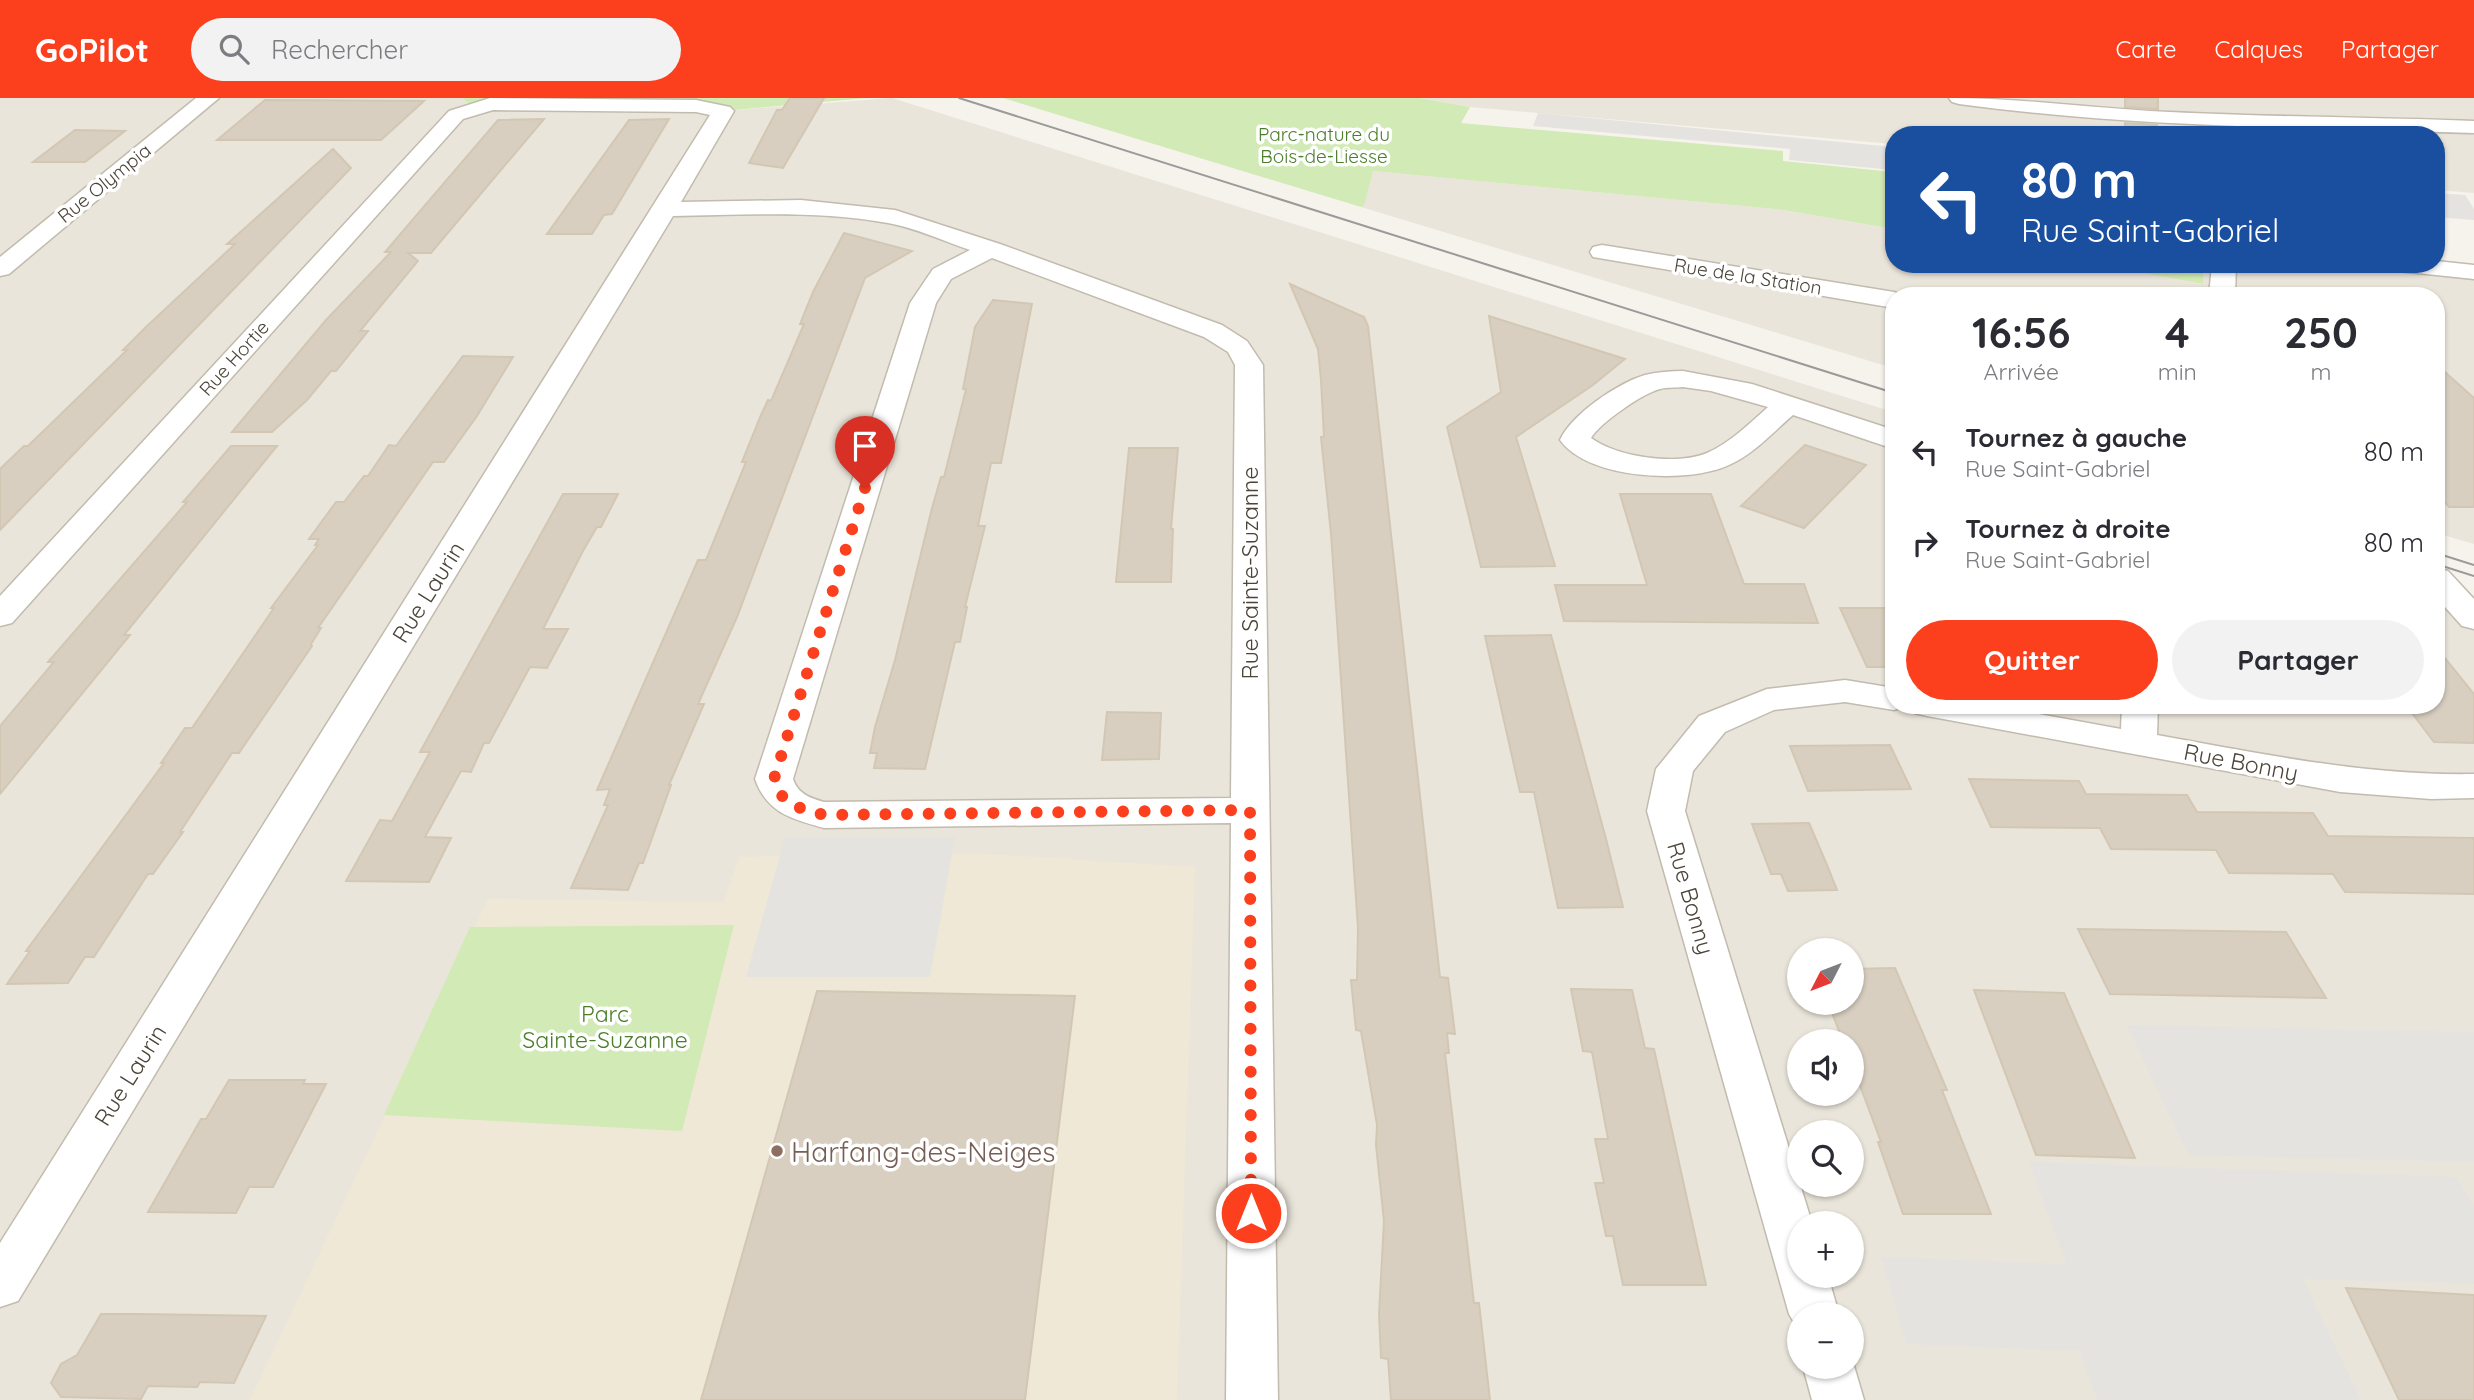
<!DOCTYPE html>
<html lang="fr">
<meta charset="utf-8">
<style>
:root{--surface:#fff;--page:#f2f2f3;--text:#2b2b33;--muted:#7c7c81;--accent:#fc3f1d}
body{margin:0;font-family:Quicksand,sans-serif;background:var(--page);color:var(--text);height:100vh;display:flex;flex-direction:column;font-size:26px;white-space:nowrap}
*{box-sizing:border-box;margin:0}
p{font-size:23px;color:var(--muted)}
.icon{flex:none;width:38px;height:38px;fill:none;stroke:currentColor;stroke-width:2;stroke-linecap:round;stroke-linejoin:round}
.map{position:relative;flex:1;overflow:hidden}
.details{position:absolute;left:1885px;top:189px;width:560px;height:427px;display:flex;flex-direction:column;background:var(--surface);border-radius:28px;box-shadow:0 2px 5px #0004}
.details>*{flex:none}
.hud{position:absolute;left:1885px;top:28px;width:560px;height:147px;border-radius:28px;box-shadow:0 2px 5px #0004;background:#1a4fa0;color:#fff;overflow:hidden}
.needle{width:46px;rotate:228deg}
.fabs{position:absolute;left:1787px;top:840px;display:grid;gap:14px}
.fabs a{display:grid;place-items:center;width:77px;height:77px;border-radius:50%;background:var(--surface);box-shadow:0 2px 5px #0004;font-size:35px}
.pin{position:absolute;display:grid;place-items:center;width:60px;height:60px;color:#fff;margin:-72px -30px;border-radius:50% 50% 50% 0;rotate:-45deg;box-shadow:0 0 7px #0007}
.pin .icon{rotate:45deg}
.me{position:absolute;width:77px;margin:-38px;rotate:0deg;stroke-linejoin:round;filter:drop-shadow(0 0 5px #0008)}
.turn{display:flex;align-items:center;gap:24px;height:147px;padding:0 21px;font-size:32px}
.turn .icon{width:91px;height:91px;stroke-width:2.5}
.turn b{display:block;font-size:49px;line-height:60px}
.eta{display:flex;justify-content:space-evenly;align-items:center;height:119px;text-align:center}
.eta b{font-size:42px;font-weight:700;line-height:49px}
.primary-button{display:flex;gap:14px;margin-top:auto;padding:14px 21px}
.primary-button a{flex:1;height:80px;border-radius:42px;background:var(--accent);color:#fff;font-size:28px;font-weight:700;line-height:80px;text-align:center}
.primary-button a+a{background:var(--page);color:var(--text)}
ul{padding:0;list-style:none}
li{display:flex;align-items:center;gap:21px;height:91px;padding:0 21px}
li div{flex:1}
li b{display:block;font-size:26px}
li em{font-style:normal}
header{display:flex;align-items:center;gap:42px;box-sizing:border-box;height:98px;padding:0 35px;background:var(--accent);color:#fff}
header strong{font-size:33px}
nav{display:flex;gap:38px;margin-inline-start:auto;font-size:24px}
.search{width:490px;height:63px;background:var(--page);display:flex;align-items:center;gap:18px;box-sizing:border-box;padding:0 24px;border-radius:38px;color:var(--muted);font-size:26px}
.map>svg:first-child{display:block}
.residential{fill:#eae5da;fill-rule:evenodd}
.education{fill:#efe8d6}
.green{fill:#d2eab5}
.parking{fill:#e5e3e0}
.building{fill:#d8cfc1;stroke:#d3c7b4;stroke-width:2}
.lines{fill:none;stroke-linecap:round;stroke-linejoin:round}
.minor-casing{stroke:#c2bbae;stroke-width:3}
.minor{fill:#fff;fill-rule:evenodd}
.tram{stroke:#9a9a9a;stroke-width:2}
.route{stroke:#fc3f1d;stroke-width:12;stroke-dasharray:0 21.6}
.education-dot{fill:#8d6e63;stroke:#fff;stroke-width:2.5}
.labels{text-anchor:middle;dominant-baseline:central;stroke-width:7;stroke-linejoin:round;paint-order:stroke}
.far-park-label{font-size:19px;fill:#4a7f2a;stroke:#fff}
.far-street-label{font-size:19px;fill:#4b4439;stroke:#fff}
.street-label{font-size:23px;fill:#4b4439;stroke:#fff}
.park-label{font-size:23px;fill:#4a7f2a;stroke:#fff}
.near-education-label{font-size:28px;fill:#785e54;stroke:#fff;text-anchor:start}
</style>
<header>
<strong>GoPilot</strong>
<div class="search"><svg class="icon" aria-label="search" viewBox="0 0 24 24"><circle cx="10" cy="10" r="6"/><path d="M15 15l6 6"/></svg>Rechercher</div>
<nav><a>Carte</a><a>Calques</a><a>Partager</a></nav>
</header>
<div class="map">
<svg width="2474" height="1302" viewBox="0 0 2474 1302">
<rect width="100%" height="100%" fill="#f6f3ec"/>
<g class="residential">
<path d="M0,0H462L474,10L723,13L892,0L1893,314L1894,607H2436V487L2474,501V1302H0ZM1799,852H1852V905H1799ZM1799,943H1852V996H1799ZM1799,1034H1852V1087H1799ZM1799,1125H1852V1178H1799ZM1799,1216H1852V1269H1799Z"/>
<polygon points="1420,0 2474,0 2474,95 2436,92 2436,37 1894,37 1893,46 1470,9"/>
<polygon points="1373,73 1784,112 1893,131 1894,166 2091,166 2202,186 2203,166 2474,168 2474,446 2436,435 2436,198 1894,198 1893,270 1361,109"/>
</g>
<polygon class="education" points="972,755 1195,769 1177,1302 250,1302 488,801 724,804 739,759"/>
<g class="green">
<polygon points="462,0 867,0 723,13 474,10"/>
<polygon points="1003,0 1420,0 1470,9 1461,25 1783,53 1783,63 1893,74 1893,131 1784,112 1373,73 1364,107 1361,109"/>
<polygon points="2091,166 2203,166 2203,186"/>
<polygon points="734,827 682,1033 384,1017 470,829"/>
</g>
<g class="parking">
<polygon points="1538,15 1893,49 1893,72 1789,62 1790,51 1533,28"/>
<polygon points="2436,95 2465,97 2474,111 2474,122 2436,119"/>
<polygon points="785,739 955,739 930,879 746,879"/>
<polygon points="2127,927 2474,934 2474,1064 2188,1057"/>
<polygon points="2029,1064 2457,1079 2474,1108 2474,1186 2303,1181 2361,1302 2097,1302 2080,1253 1906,1246 1881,1159 2066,1166"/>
</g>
<g class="building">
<polygon points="790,0 824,0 783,70 749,65 777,12 782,12"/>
<polygon points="2125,0 2158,0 2158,11 2125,9"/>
<polygon points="265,2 424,3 381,42 217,42"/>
<polygon points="544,21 431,155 408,155 418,163 360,233 368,233 336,273 331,273 307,302 272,334 232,334 326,222 391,154 385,154 498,22"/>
<polygon points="669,21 612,116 604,117 592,136 547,136 629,22"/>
<polygon points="2125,25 2157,27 2157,37 2125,37"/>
<polygon points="75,32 125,33 85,64 33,64"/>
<polygon points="333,51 351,70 0,432 0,371 24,348 28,348 127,252 123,252 147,228 235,146 227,146"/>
<polygon points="844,135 912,153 865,180 737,519 698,606 704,606 669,687 671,687 643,765 639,765 628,792 571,790 608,707 604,707 610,691 597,692 698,462 706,462 746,364 742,364 761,317 768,302 771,303 804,226 800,226 813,194"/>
<polygon points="1290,186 1364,219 1368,228 1440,879 1448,880 1455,936 1447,935 1449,955 1445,955 1474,1205 1479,1205 1490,1302 1391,1302 1388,1261 1381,1260 1379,1216 1384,1123 1376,1047 1377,1027 1361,933 1356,932 1351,882 1357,882 1358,830 1331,436 1321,339 1324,339 1321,282 1318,251"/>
<polygon points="993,202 1032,206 1001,365 991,365 978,428 985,428 965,509 967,509 960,544 955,544 925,671 874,670 877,655 870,655 875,629 895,562 932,410 941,379 944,379 966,291 963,291 975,229"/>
<polygon points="1489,218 1625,261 1593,287 1516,339 1555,468 1481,469 1447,329 1501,294"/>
<polygon points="463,258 513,259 477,318 444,364 433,364 318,530 321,530 311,546 312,548 239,655 232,655 180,734 183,734 153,776 148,776 94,859 85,859 68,885 7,886 30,853 26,853 164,665 161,665 185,630 192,630 274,510 271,510 318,447 315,447 319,441 309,441 336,404 344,404 364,378 368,378 389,347 396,348"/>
<polygon points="2436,266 2474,300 2474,409 2449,409 2436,394"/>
<polygon points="1805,347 1866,367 1804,430 1741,408"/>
<polygon points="231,348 277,348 124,537 130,537 0,696 0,628 54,564 48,564 187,404 183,404"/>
<polygon points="1129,350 1178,350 1171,431 1173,431 1171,484 1116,484"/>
<polygon points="563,396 618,396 601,429 597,429 583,453 543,531 568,531 547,570 530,569 489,645 484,645 471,674 461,673 425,739 451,740 429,784 346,783 380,722 392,723 430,654 420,654"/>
<polygon points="1620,396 1711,396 1744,486 1804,486 1818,525 1564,523 1555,487 1647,487"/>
<polygon points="1840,510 1894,510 1894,569 1867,569"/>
<polygon points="1551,537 1606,741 1623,809 1558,810 1534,694 1520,694 1485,538"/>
<polygon points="2436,549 2474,596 2474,645 2434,644 2406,607 2436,607"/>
<polygon points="1107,614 1161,615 1159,661 1102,662"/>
<polygon points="1890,647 1911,691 1808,693 1790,648"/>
<polygon points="1969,681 2079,683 2086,696 2187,697 2197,714 2313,715 2328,738 2474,740 2474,796 2345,794 2333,776 2229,775 2216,752 2111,751 2100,730 1991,729"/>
<polygon points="1809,725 1827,767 1837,792 1788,793 1781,776 1771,776 1752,726"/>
<polygon points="2078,831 2286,834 2326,900 2110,896"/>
<polygon points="1895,870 1947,992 1942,992 1991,1116 1903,1116 1878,1044 1881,1044 1852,966 1852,943 1843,943 1828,905 1852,905 1852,871"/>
<polygon points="1571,891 1632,892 1645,950 1654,951 1706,1187 1623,1187 1613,1138 1606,1138 1595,1085 1604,1085 1595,1041 1608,1041 1592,954 1583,953"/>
<polygon points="1974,892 2064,895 2135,1060 2036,1057"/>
<polygon points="817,893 1075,898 1025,1302 701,1302"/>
<polygon points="229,982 305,982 303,986 326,986 273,1089 249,1089 236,1115 148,1114 201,1021 206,1021"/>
<polygon points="2346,1190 2474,1197 2474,1302 2399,1302"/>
<polygon points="101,1216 138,1216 266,1218 234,1285 200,1284 197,1289 148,1288 141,1301 61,1299 51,1285 61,1266 77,1257"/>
</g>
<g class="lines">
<defs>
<g id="minor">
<polygon points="196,0 219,0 9,176 0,178 0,159"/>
<path d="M490,0L696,2L730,9L734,13L681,104L801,102L895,112L1000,146L1222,227L1247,243L1263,267L1278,1302H1226L1231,725L824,730C792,721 767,715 755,681L910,205L933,171L970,152C943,143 916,130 888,125C817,112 744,117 673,118L18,1203L0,1209V1145L710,17L696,14L493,12L463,21L12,525L0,528V498L449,13ZM992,160L1204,239L1228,254L1235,267L1231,700L824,704C810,700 798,696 793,681L936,205L951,181Z"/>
<path d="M1949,0C2016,0 2083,9 2150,13C2258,19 2366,19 2474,23V35C2302,30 2130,29 1959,6L1952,4Z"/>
<polygon points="1602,147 1894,194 1904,198 1894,198 1894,210 1593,159 1590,154 1593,149"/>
<polygon points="2436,163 2474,167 2474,181 2398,173 2389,171 2386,166 2436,166"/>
<polygon points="2212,166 2236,166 2235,198 2209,198"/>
<path d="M1683,273L1752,286L1894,332V351L1793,317C1773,334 1754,356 1729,367C1689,386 1588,382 1560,342C1572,316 1618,285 1645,277C1658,274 1670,273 1683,273ZM1683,289L1711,293L1768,309C1750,325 1730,345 1707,355C1676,368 1617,359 1591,340C1600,325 1643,295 1660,291C1667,289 1676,290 1683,289Z"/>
<polygon points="2436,470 2448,473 2474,501 2474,531 2462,528 2436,499"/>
<polygon points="1845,582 1894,590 1894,607 1908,607 1894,612 1845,604 1774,612 1725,634 1693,673 1685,713 1812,1125 1799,1125 1799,1178 1828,1178 1839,1216 1799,1216 1799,1233 1789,1216 1647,713 1656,671 1699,618 1767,591"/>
<path d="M1909,607H1989L2121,631L2122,607H2158L2157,637C2263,656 2367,678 2474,676V700L2431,701L2340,694L1927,618L1914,615Z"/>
<polygon points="1852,1261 1864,1302 1812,1302 1803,1269 1852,1269"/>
</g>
</defs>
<use href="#minor" class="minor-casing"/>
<use href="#minor" class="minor"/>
<g class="tram">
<polyline points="959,0 1894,295"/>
<polyline points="2436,455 2474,467"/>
<polyline points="2436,466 2474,478"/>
</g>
</g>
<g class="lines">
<path class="route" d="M865,390L774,681C781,708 800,710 824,717L1250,712L1251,1115"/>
</g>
<circle class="education-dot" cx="777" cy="1053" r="7"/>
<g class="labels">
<g class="far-park-label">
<text x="1324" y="36">Parc-nature du<tspan x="1324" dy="22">Bois-de-Liesse</tspan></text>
</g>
<g class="far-street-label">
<text transform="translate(104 85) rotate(-39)">Rue Olympia</text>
<text transform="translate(1748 178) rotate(9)">Rue de la Station</text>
<text transform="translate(234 260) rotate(-48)">Rue Hortie</text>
</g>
<g class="street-label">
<text transform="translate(1249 475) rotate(-90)">Rue Sainte-Suzanne</text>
<text transform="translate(428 494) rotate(-58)">Rue Laurin</text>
<text transform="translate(2241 664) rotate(11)">Rue Bonny</text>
<text transform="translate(1691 800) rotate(74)">Rue Bonny</text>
<text transform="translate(130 977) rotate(-58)">Rue Laurin</text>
</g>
<g class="park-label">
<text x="605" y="915">Parc<tspan x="605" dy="26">Sainte-Suzanne</tspan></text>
</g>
<g class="near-education-label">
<text x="791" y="1053">Harfang-des-Neiges</text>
</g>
</g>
</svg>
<div class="fabs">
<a><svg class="needle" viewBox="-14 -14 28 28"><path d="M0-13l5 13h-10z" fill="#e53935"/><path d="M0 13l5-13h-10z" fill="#7c7c81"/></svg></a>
<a><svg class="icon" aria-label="sound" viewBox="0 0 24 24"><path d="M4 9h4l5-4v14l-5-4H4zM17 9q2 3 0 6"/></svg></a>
<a><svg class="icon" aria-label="search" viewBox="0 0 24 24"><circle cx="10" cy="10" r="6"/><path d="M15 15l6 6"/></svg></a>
<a>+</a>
<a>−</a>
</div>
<div class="pin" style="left:865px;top:390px;background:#d93025"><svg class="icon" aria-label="arrive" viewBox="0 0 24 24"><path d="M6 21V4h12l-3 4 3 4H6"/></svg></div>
<svg class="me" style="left:1251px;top:1115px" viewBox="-20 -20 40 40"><circle r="17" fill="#fc3f1d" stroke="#fff" stroke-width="3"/><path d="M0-11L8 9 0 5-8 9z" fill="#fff"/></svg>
<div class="hud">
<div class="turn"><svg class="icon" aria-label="left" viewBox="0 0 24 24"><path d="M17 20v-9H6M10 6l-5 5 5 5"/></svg><div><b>80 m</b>Rue Saint-Gabriel</div></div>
</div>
<section class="details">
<div class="eta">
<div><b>16:56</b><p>Arrivée</p></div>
<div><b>4</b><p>min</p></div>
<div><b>250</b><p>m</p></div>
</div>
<ul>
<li><svg class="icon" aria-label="left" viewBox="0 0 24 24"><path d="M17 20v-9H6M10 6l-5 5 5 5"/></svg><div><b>Tournez à gauche</b><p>Rue Saint-Gabriel</p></div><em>80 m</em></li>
<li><svg class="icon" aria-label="right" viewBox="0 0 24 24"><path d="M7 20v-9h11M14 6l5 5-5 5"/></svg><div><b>Tournez à droite</b><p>Rue Saint-Gabriel</p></div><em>80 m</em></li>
</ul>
<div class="primary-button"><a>Quitter</a><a>Partager</a></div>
</section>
</div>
